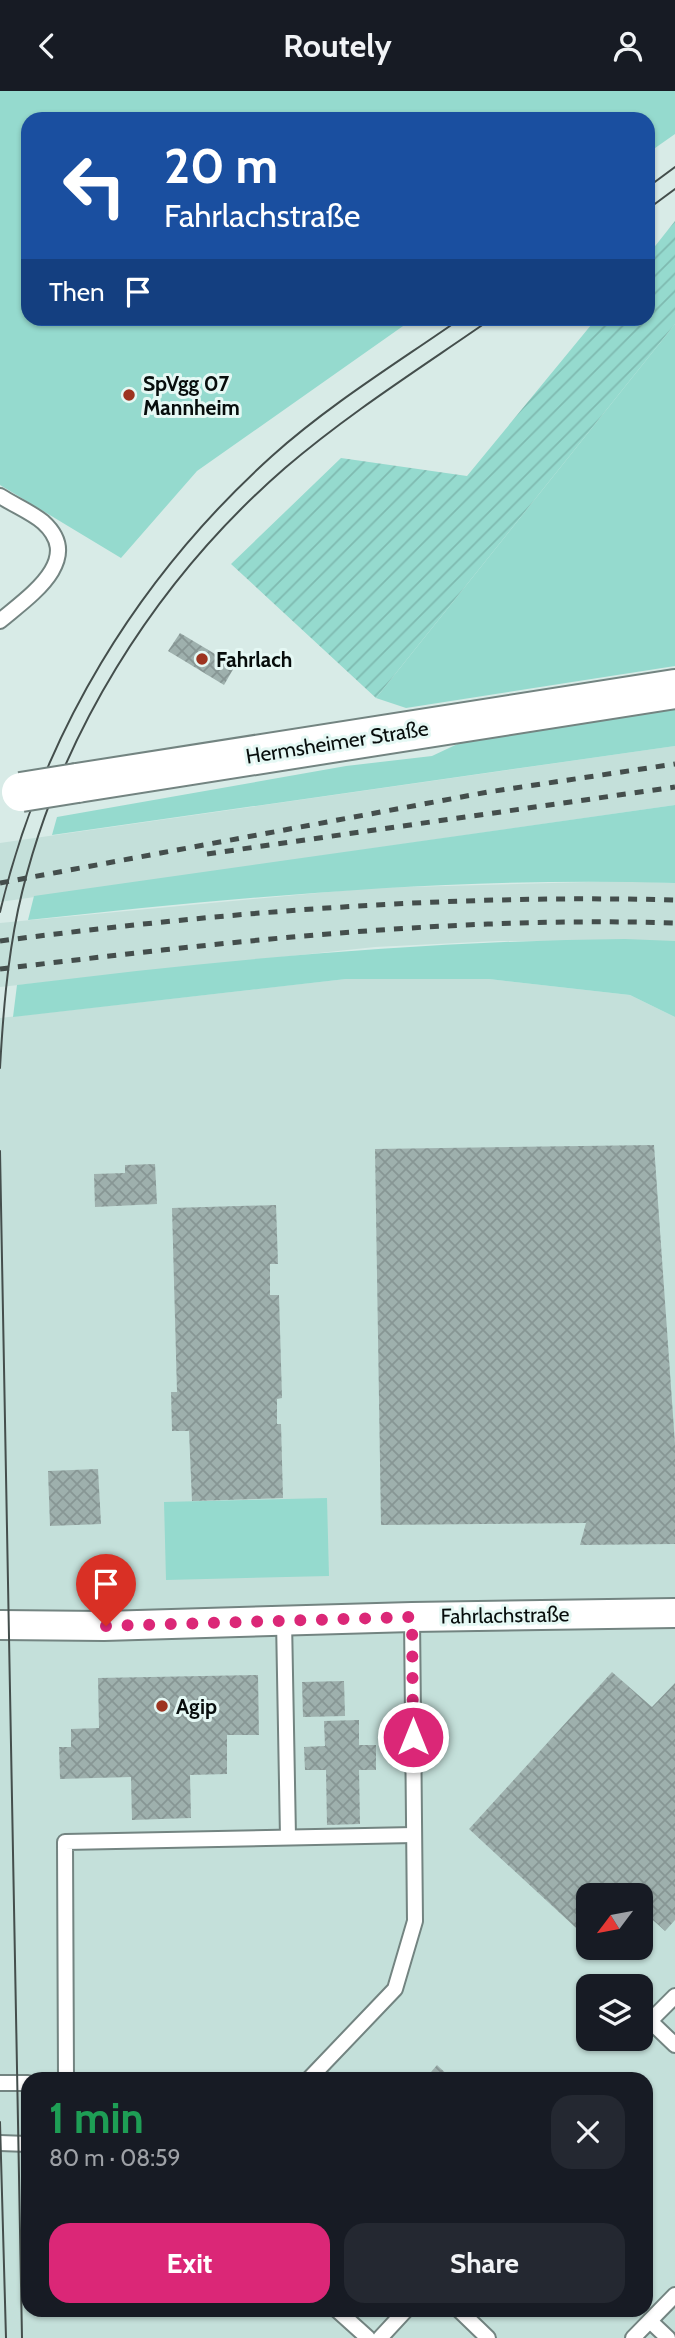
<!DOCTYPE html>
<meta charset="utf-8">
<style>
:root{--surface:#171b24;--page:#242831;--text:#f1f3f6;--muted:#9ea1a6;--accent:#db2777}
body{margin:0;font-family:Cabin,sans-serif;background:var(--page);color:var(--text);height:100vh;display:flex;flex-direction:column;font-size:26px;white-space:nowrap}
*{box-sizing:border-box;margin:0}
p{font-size:23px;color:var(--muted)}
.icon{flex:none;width:38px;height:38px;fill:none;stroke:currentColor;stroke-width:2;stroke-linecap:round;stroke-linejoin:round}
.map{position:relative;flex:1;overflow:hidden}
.sheet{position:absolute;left:21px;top:1981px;width:632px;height:245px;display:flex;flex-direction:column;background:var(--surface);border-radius:21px;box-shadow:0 2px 5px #0004}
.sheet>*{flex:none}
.top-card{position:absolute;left:21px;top:21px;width:634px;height:214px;border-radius:21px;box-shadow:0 2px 5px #0004;background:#1a4fa0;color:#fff;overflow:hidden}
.needle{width:46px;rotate:238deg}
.fabs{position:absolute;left:576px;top:1792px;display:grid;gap:14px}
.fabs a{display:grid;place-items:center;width:77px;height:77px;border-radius:14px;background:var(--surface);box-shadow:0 2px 5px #0004;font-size:35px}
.pin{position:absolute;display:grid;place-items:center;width:60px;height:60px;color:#fff;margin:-72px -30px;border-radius:50% 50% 50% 0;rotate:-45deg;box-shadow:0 0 7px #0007}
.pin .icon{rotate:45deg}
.me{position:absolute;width:77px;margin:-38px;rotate:0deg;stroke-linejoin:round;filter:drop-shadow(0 0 5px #0008)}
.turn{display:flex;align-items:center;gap:24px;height:147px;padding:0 28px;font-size:32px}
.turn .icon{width:91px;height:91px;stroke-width:2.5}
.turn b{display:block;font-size:49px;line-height:60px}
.then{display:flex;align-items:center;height:66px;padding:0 28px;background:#0003;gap:14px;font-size:26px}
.round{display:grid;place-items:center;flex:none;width:74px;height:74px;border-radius:21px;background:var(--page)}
.head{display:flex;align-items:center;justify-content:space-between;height:119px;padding:0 28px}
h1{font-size:42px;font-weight:800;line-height:52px;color:#1e9e55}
.button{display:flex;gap:14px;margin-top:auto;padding:14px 28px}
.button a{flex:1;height:80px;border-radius:21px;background:var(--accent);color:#fff;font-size:28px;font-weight:800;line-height:80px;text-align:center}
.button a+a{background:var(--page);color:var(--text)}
header{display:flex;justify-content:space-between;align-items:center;height:91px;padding:0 28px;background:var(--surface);font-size:32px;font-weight:800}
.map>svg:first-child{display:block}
.built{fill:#c4e0da;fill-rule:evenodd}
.grass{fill:#95dace}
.garden{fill:url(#garden-furrows)}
.building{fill:url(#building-cross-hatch)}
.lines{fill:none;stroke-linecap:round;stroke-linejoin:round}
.lane-casing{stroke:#738481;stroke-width:18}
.street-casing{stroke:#738481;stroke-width:32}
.secondary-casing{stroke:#738481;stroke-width:42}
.lane{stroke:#fff;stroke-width:14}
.street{stroke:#fff;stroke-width:28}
.secondary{stroke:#fff;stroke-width:38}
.tram{stroke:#444e4c;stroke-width:2}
.rail{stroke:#444e4c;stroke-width:5;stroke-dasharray:9 9;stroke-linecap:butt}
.secondary-bridge-casing{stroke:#738481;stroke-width:42;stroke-linecap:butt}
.secondary-bridge{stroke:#fff;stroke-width:38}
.route{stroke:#db2777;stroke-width:12;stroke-dasharray:0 21.6}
.poi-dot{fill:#9d3420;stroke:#e5f8f4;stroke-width:2.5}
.labels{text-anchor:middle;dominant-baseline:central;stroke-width:6;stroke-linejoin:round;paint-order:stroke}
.poi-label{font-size:21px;font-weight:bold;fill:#070d0c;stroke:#e5f8f4;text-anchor:start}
.street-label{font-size:21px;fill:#070d0c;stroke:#e5f8f4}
</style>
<header><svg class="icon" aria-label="back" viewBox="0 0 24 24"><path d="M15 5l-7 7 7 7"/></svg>Routely<svg class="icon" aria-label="person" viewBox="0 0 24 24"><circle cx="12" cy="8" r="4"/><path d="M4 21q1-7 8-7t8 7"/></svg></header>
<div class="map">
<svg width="675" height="2247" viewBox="0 0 675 2247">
<defs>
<pattern id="garden-furrows" width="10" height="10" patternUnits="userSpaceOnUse" patternTransform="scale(1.75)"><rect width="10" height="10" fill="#95dace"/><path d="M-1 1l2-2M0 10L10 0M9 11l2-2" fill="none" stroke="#7fbab0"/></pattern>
<pattern id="building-cross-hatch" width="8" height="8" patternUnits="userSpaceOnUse" patternTransform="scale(1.75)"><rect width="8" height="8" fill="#9eb0ad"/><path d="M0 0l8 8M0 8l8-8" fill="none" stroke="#879694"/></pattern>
</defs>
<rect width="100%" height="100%" fill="#d8ebe7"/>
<g class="built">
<polygon points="675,655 675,714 0,811 0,752"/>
<polygon points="624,790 675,792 675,850 498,850 375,856 0,896 0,832 371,797"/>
<path d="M346,888H489L630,904L675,926V2247H0V927ZM588,1804H640V1857H588ZM588,1895H640V1948H588ZM28,1988H646V2219H28Z"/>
</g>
<g class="grass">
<polygon points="0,0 675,0 675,43 648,62 648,28 28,28 28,228 413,228 197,380 121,467 0,394"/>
<polygon points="675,233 675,575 406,617 376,607"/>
<polygon points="675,614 675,655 52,744 57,726 346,675 432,665 466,649"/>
<path d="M675,714V792C459,785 243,806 28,829L34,805Z"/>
<path d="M625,848L675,850V926L630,904L489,888H346L13,926L17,894C219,869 421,850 625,848Z"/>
<polygon points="327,1407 329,1485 166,1489 164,1411"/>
</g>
<polygon class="garden" points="675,130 675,233 376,607 231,473 341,367 467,385 596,228 648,228 648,164"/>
<g class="building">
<polygon points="180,542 235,575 224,594 168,560"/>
<polygon points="654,1054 675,1353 675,1453 580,1454 586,1432 381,1434 375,1058"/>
<polygon points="155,1073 157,1113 95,1116 94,1083 125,1082 125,1074"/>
<polygon points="276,1114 278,1173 270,1173 270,1204 279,1204 282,1307 277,1308 277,1333 281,1333 283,1407 192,1410 189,1340 172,1340 171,1301 177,1301 172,1117"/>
<polygon points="98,1378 101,1433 50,1435 48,1380"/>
<polygon points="612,1581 652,1616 675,1592 675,1829 665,1840 644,1821 640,1825 640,1804 588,1804 588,1848 469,1738"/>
<polygon points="258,1584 259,1644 227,1644 227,1683 190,1684 191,1727 132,1729 131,1686 60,1688 59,1656 71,1656 71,1638 99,1637 98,1587"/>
<polygon points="344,1590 345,1625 303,1626 302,1591"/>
<polygon points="359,1629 359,1654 376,1654 376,1679 359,1679 360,1733 327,1734 326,1679 305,1679 304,1656 325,1655 324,1630"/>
<polygon points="437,1974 452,1988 425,1988"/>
</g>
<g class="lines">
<defs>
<g id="lane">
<path d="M0,405C14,414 31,421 43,431C85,469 28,506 0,530"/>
<polyline points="284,1529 288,1746"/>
<polyline points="675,1905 650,1930 675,1954"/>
<polyline points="66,1988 65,1751 414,1744"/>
<polyline points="309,1988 395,1898 415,1830 412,1526"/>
<polyline points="0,1992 28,1992"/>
<polyline points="0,2052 28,2053"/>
<polyline points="337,2219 368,2247"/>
<polyline points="459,2219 488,2247"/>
<polyline points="650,2230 668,2247"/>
<polyline points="380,2247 406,2219"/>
<polyline points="633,2247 675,2204"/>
</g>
<polyline id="street" points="0,1534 104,1535 412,1526 675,1522"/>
<polyline id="secondary" points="77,692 675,598"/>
</defs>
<use href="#lane" class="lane-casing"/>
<use href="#street" class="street-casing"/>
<use href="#secondary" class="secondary-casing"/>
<use href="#lane" class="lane"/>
<use href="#street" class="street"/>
<use href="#secondary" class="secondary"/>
<g class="tram">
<polyline points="648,96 675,76"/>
<polyline points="648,118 675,98"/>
<path d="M0,821C42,643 137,487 272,365C330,313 397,272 460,228"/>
<path d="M0,977C3,924 7,872 18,819C55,649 154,491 285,377C349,322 422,276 491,228"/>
<polyline points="0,1060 22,2247"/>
<polyline points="0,2031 6,2247"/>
</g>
<g class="rail">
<polyline points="207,763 675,696"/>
<polyline points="0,792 488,701 675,673"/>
<path d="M0,850C223,821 450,803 675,809"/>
<path d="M0,878C224,851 449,825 675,832"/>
</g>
<defs>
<polyline id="secondary-bridge" points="21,701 77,692"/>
</defs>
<use href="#secondary-bridge" class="secondary-bridge-casing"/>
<use href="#secondary-bridge" class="secondary-bridge"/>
</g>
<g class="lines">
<polyline class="route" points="106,1535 412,1526 413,1646"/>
</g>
<g class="poi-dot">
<circle cx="129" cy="304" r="7"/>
<circle cx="202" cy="568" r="7"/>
<circle cx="162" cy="1615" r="7"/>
</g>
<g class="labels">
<g class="poi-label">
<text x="143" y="292">SpVgg 07<tspan x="143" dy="24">Mannheim</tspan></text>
<text x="216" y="568">Fahrlach</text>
<text x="176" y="1615">Agip</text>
</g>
<g class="street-label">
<text transform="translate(337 651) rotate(-9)">Hermsheimer Straße</text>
<text transform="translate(505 1524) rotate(-1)">Fahrlachstraße</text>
</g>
</g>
</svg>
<div class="fabs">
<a><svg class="needle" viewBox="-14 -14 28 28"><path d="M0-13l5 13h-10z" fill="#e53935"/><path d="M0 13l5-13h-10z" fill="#9ea1a6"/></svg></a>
<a><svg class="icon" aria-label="layers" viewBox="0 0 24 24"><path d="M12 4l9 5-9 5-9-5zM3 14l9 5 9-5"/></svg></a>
</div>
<div class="pin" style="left:106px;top:1535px;background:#d93025"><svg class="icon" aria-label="arrive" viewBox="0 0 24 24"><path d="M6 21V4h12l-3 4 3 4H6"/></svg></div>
<svg class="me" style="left:413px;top:1646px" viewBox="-20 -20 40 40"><circle r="17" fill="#db2777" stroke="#fff" stroke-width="3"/><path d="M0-11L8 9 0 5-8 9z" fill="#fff"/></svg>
<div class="top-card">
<div class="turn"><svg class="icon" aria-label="left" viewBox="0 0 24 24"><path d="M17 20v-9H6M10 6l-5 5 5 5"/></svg><div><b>20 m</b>Fahrlachstraße</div></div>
<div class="then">Then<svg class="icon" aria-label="arrive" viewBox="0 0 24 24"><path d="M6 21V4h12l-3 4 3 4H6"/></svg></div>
</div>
<section class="sheet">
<div class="head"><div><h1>1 min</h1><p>80 m · 08:59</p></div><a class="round"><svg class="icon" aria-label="close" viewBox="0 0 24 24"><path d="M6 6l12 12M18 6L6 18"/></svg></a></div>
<div class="button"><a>Exit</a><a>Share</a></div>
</section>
</div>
